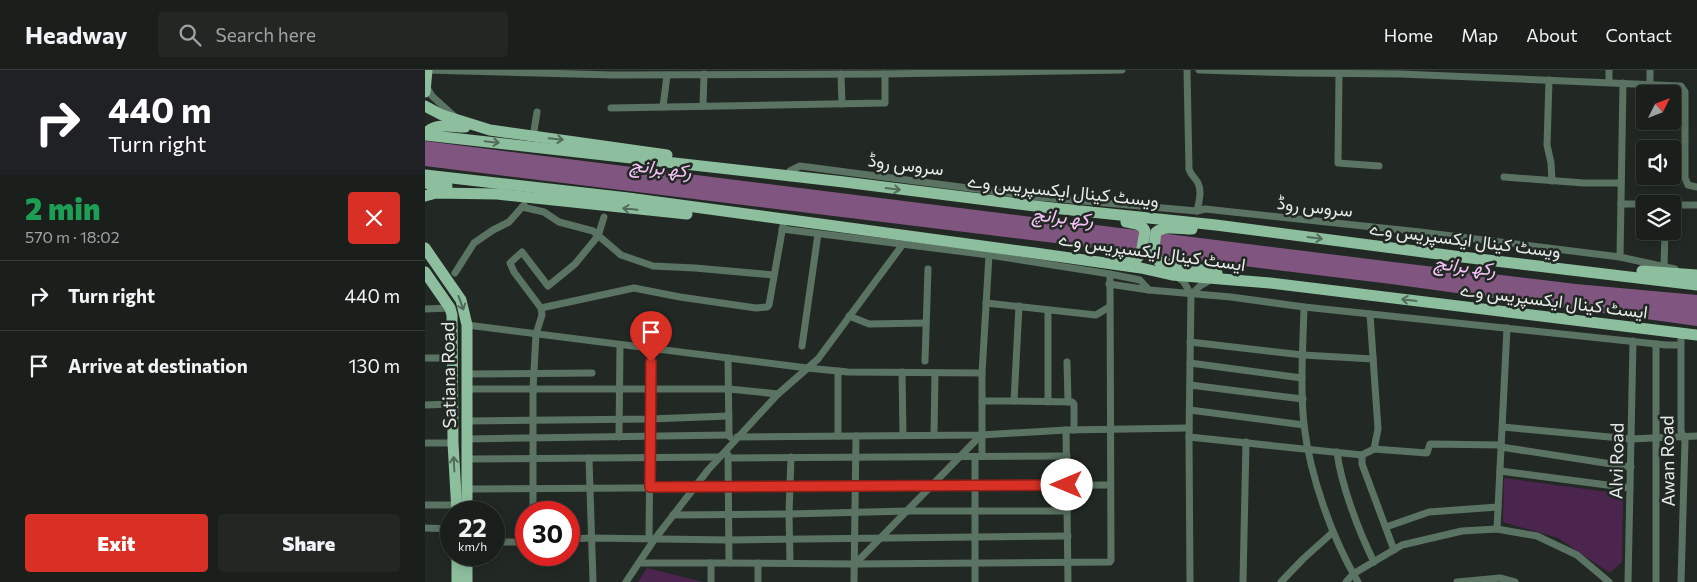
<!DOCTYPE html>
<meta charset="utf-8">
<style>
:root{--surface:#1a1f1b;--page:#232724;--text:#f1f3f6;--muted:#9fa2a3;--line:#383d3a;--accent:#d93025}
body{margin:0;font-family:Commissioner,Vazirmatn,sans-serif;background:var(--page);color:var(--text);height:100vh;display:flex;flex-direction:column;font-size:19px;white-space:nowrap}
*{box-sizing:border-box;margin:0}
p{font-size:16px;color:var(--muted)}
.icon{flex:none;width:28px;height:28px;fill:none;stroke:currentColor;stroke-width:2;stroke-linecap:round;stroke-linejoin:round}
.map{position:relative;flex:1;overflow:hidden}
.panel{display:flex;flex-direction:column;background:var(--surface);width:425px}
.panel>*{flex:none}
.banner{background:#202124;color:#fff;overflow:hidden}
.needle{width:32px;rotate:48deg}
.tools{position:absolute;left:1211px;top:15px;display:grid;gap:10px}
.tools a{display:grid;place-items:center;width:45px;height:45px;border-radius:5px;background:var(--surface);box-shadow:0 2px 12px #0003,0 0 0 1px var(--line);font-size:25px}
.speed{position:absolute;left:15px;top:431px;display:flex;gap:10px;font-size:25px;font-weight:700;text-align:center}
.speed>*{display:grid;place-content:center;width:65px;height:65px;border-radius:50%;background:var(--surface);box-shadow:0 2px 12px #0003,0 0 0 1px var(--line);line-height:1}
.speed small{font-size:12px;font-weight:400}
.speed .limit{border:8px solid #d22;background:#fff;color:#111}
.pin{position:absolute;display:grid;place-items:center;width:42px;height:42px;color:#fff;margin:-51px -21px;border-radius:50% 50% 50% 0;rotate:-45deg;box-shadow:0 0 5px #0007}
.pin .icon{rotate:45deg}
.me{position:absolute;width:55px;margin:-28px;rotate:270deg;stroke-linejoin:round;filter:drop-shadow(0 0 4px #0008)}
.turn{display:flex;align-items:center;gap:18px;height:105px;padding:0 25px;font-size:22px}
.turn .icon{width:65px;height:65px;stroke-width:2.5}
.turn b{display:block;font-size:35px;line-height:42px}
.round{display:grid;place-items:center;flex:none;width:52px;height:52px;border-radius:5px;background:var(--page)}
.summary{display:flex;align-items:center;justify-content:space-between;height:85px;padding:0 25px}
h1{font-size:30px;font-weight:800;line-height:38px;color:#1e9e55}
.cta{display:flex;gap:10px;margin-top:auto;padding:10px 25px}
.cta a{flex:1;height:58px;border-radius:5px;background:var(--accent);color:#fff;font-size:20px;font-weight:800;line-height:58px;text-align:center}
.cta a+a{background:var(--page);color:var(--text)}
ul{padding:0;list-style:none}
li{display:flex;align-items:center;gap:15px;height:70px;padding:0 25px;border-top:1px solid var(--line)}
li div{flex:1}
li b{display:block;font-size:19px}
li em{font-style:normal}
header{display:flex;align-items:center;gap:30px;box-sizing:border-box;height:70px;padding:0 25px;background:var(--surface);border-bottom:1px solid var(--line)}
header strong{font-size:24px}
nav{display:flex;gap:28px;margin-inline-start:auto;font-size:18px}
.search{width:350px;height:45px;background:var(--page);display:flex;align-items:center;gap:12px;box-sizing:border-box;padding:0 18px;border-radius:5px;color:var(--muted);font-size:19px}
main{display:flex;flex:1;min-height:0}
.map>svg:first-child{display:block}
.green{fill:#4b254d}
.water{fill:#805681}
.lines{fill:none;stroke-linecap:round;stroke-linejoin:round}
.street{stroke:#5b7363;stroke-width:7}
.primary{stroke:#8dbf9e;stroke-width:11}
.primary-bridge{stroke:#8dbf9e;stroke-width:11}
.oneway{stroke:#526c5b}
.route-casing{stroke:#8d1f18;stroke-width:12}
.route{stroke:#d93025;stroke-width:9}
.labels{text-anchor:middle;dominant-baseline:central;stroke-width:5;stroke-linejoin:round;paint-order:stroke}
.street-label{font-size:18px;fill:#e7ece9;stroke:#222924}
.water-label{font-size:19px;font-style:italic;fill:#f8c4f9;stroke:#222924}
</style>
<header>
<strong>Headway</strong>
<div class="search"><svg class="icon" aria-label="search" viewBox="0 0 24 24"><circle cx="10" cy="10" r="6"/><path d="M15 15l6 6"/></svg>Search here</div>
<nav><a>Home</a><a>Map</a><a>About</a><a>Contact</a></nav>
</header>
<main>
<section class="panel">
<div class="banner">
<div class="turn"><svg class="icon" aria-label="right" viewBox="0 0 24 24"><path d="M7 20v-9h11M14 6l5 5-5 5"/></svg><div><b>440 m</b>Turn right</div></div>
</div>
<div class="summary"><div><h1>2 min</h1><p>570 m · 18:02</p></div><a class="round" style="background:#d93025;color:#fff"><svg class="icon" aria-label="close" viewBox="0 0 24 24"><path d="M6 6l12 12M18 6L6 18"/></svg></a></div>
<ul>
<li><svg class="icon" aria-label="right" viewBox="0 0 24 24"><path d="M7 20v-9h11M14 6l5 5-5 5"/></svg><div><b>Turn right</b></div><em>440 m</em></li>
<li><svg class="icon" aria-label="arrive" viewBox="0 0 24 24"><path d="M6 21V4h12l-3 4 3 4H6"/></svg><div><b>Arrive at destination</b></div><em>130 m</em></li>
</ul>
<div class="cta"><a>Exit</a><a>Share</a></div>
</section>
<div class="map">
<svg width="1272" height="512" viewBox="0 0 1272 512">
<rect width="100%" height="100%" fill="#222924"/>
<g class="green">
<polygon points="1079,408 1198,424 1197,492 1185,503 1133,468 1078,452"/>
<polygon points="222,498 278,512 213,512"/>
</g>
<polygon class="water" points="0,71 968,192 1151,214 1272,225 1272,256 966,214 0,96"/>
<g class="lines">
<g class="street">
<polyline points="0,0 188,5 460,4 697,0"/>
<path d="M762,0L764,99C766,106 770,107 773,113C777,121 774,132 772,141L780,139L995,162L1195,187L1250,199"/>
<polyline points="774,0 872,3 976,4 1256,16 1260,22 1260,108 1263,115 1272,117"/>
<polyline points="416,4 417,34"/>
<polyline points="914,4 913,93 954,96"/>
<polyline points="1124,10 1122,75 1126,93 1127,111"/>
<polyline points="1184,12 1184,0"/>
<polyline points="1225,14 1225,0"/>
<polyline points="1,16 7,26 29,46"/>
<polyline points="278,36 279,4"/>
<polyline points="238,37 242,5"/>
<polyline points="186,38 460,33 460,4"/>
<polyline points="108,67 112,42"/>
<polyline points="365,101 375,96 612,127 772,141"/>
<polyline points="1079,107 1159,113 1196,113"/>
<polyline points="1196,134 1220,134"/>
<polyline points="1248,135 1272,135"/>
<polyline points="97,137 119,142 134,152 168,161 196,185 228,196 270,198 349,205"/>
<polyline points="357,159 564,185 685,204 715,210 724,220"/>
<polyline points="1195,187 1198,13"/>
<polyline points="1239,197 1240,161"/>
<polyline points="30,203 49,173 68,160 84,152 99,135"/>
<polyline points="752,207 759,212 766,225 764,367 765,512"/>
<polyline points="684,214 724,220 806,227 879,237 1241,275 1255,275"/>
<polyline points="766,225 775,216 787,209"/>
<polyline points="561,233 671,245 684,237"/>
<polyline points="594,236 589,331 647,332 649,334 649,360"/>
<path d="M879,237C878,276 875,316 879,355C885,406 907,468 933,512"/>
<polyline points="116,238 89,202 85,193 97,182 123,216 150,194 173,166 179,147"/>
<polyline points="0,239 25,238"/>
<polyline points="424,246 444,254 501,253"/>
<polyline points="42,255 382,298 423,302 557,303 564,185"/>
<polyline points="1256,270 1256,361 1260,371 1256,512"/>
<polyline points="765,272 878,285 948,289"/>
<polyline points="377,276 393,164"/>
<polyline points="0,288 28,288"/>
<polyline points="303,288 304,365 305,367"/>
<polyline points="500,291 503,199"/>
<polyline points="642,292 643,332"/>
<polyline points="765,293 877,308"/>
<polyline points="477,302 478,365"/>
<polyline points="42,304 167,303"/>
<polyline points="765,315 878,329"/>
<polyline points="42,319 304,319 353,324"/>
<polyline points="557,331 589,331"/>
<polyline points="623,332 623,240"/>
<polyline points="0,335 28,334"/>
<polyline points="765,340 879,355"/>
<polyline points="42,351 225,349 304,346"/>
<polyline points="1078,357 1206,369 1272,366"/>
<polyline points="641,360 643,512"/>
<polyline points="509,365 510,303"/>
<polyline points="413,366 413,301"/>
<polyline points="194,367 195,275"/>
<polyline points="312,367 556,365 641,360 764,358"/>
<polyline points="764,367 937,385 949,379 953,359 945,244"/>
<polyline points="42,369 304,365"/>
<polyline points="0,373 28,373"/>
<polyline points="1076,377 1206,397"/>
<polyline points="949,379 1002,383 1005,374 1076,375"/>
<path d="M912,382C916,415 934,462 949,492"/>
<polyline points="937,385 937,394 969,480"/>
<polyline points="557,386 557,303"/>
<polyline points="550,387 550,512"/>
<polyline points="164,388 168,512"/>
<polyline points="304,388 642,386"/>
<polyline points="42,389 294,387"/>
<polyline points="1075,401 1205,418"/>
<polyline points="42,419 685,415"/>
<polyline points="0,435 32,435"/>
<polyline points="108,442 108,319 111,264 117,245 116,238 209,218 255,227 331,238 342,237 344,235 359,150"/>
<polyline points="248,445 364,444 483,441 642,441"/>
<polyline points="961,457 1004,442 1073,437"/>
<polyline points="0,458 26,459"/>
<polyline points="1072,459 1082,258"/>
<polyline points="224,468 226,279"/>
<polyline points="144,469 166,468 304,470 643,466"/>
<polyline points="69,472 101,472"/>
<polyline points="214,493 304,493 303,385"/>
<polyline points="286,493 286,512"/>
<polyline points="304,493 430,494 685,492 686,490 685,204"/>
<polyline points="333,493 333,512"/>
<polyline points="365,493 364,444 366,387"/>
<polyline points="430,494 556,365"/>
<polyline points="201,512 229,470 283,400 353,324 393,289 478,174"/>
<polyline points="429,512 431,366"/>
<polyline points="818,512 821,372"/>
<polyline points="856,512 878,489 908,462"/>
<polyline points="921,512 928,504 977,475 1037,461 1072,459 1112,466 1152,485 1184,512"/>
<polyline points="1032,512 1075,508 1090,512"/>
<polyline points="1203,512 1208,271"/>
<polyline points="1231,512 1231,274"/>
</g>
<g class="primary">
<polyline points="0,36 17,45 65,60 242,85"/>
<path d="M0,64C11,52 25,57 40,57"/>
<polyline points="0,65 419,112 618,137 791,155 1029,186 1272,215"/>
<polyline points="0,105 203,128 610,183 716,198 747,205 845,213 1272,265"/>
<polyline points="0,112 7,116 22,116"/>
<polyline points="0,126 11,123 72,124 262,144"/>
<path d="M767,159C755,159 740,155 731,162L728,186L735,192L792,203"/>
<polyline points="0,178 36,230 42,255 42,442"/>
<path d="M693,188L711,189L716,184L720,161C717,153 708,154 701,152"/>
<polyline points="1217,201 1272,205"/>
<polyline points="0,202 25,238 27,245 28,373 32,442"/>
<polyline points="32,485 32,512"/>
<polyline points="42,485 42,512"/>
</g>
<polyline class="primary-bridge" points="0,22 2,0"/>
</g>
<defs><path id="oneway-shaft" d="M-6 0H5M1.5-3L5.5 0L1.5 3" fill="none" stroke-width="1.6" stroke-linecap="round" stroke-linejoin="round" transform="scale(1.25)"/></defs>
<g class="oneway">
<use href="#oneway-shaft" transform="translate(131 69) rotate(6)"/>
<use href="#oneway-shaft" transform="translate(67 72) rotate(6)"/>
<use href="#oneway-shaft" transform="translate(468 119) rotate(7)"/>
<use href="#oneway-shaft" transform="translate(205 139) rotate(-174)"/>
<use href="#oneway-shaft" transform="translate(890 168) rotate(7)"/>
<use href="#oneway-shaft" transform="translate(984 230) rotate(-173)"/>
<use href="#oneway-shaft" transform="translate(36 233) rotate(70)"/>
<use href="#oneway-shaft" transform="translate(29 394) rotate(-93)"/>
</g>
<g class="lines">
<defs>
<polyline id="route" points="226,292 225,417 642,415"/>
</defs>
<use href="#route" class="route-casing"/>
<use href="#route" class="route"/>
</g>
<g class="labels">
<g class="street-label">
<text transform="translate(481 94) rotate(7)">سروس روڈ</text>
<text transform="translate(638 120) rotate(6)">ویسٹ کینال ایکسپریس وے</text>
<text transform="translate(890 136) rotate(6)">سروس روڈ</text>
<text transform="translate(1040 169) rotate(7)">ویسٹ کینال ایکسپریس وے</text>
<text transform="translate(727 181) rotate(8)">ایسٹ کینال ایکسپریس وے</text>
<text transform="translate(1129 230) rotate(7)">ایسٹ کینال ایکسپریس وے</text>
<text transform="translate(23 305) rotate(-91)">Satiana Road</text>
<text transform="translate(1191 391) rotate(-89)">Alvi Road</text>
<text transform="translate(1242 391) rotate(-91)">Awan Road</text>
</g>
<g class="water-label">
<text transform="translate(236 97) rotate(7)">رکھ برانچ</text>
<text transform="translate(638 146) rotate(6)">رکھ برانچ</text>
<text transform="translate(1040 195) rotate(7)">رکھ برانچ</text>
</g>
</g>
</svg>
<div class="tools">
<a><svg class="needle" viewBox="-14 -14 28 28"><path d="M0-13l5 13h-10z" fill="#e53935"/><path d="M0 13l5-13h-10z" fill="#9fa2a3"/></svg></a>
<a><svg class="icon" aria-label="sound" viewBox="0 0 24 24"><path d="M4 9h4l5-4v14l-5-4H4zM17 9q2 3 0 6"/></svg></a>
<a><svg class="icon" aria-label="layers" viewBox="0 0 24 24"><path d="M12 4l9 5-9 5-9-5zM3 14l9 5 9-5"/></svg></a>
</div>
<div class="speed"><div>22<small>km/h</small></div><div class="limit">30</div></div>
<div class="pin" style="left:226px;top:292px;background:#d93025"><svg class="icon" aria-label="arrive" viewBox="0 0 24 24"><path d="M6 21V4h12l-3 4 3 4H6"/></svg></div>
<svg class="me" style="left:642px;top:415px" viewBox="-20 -20 40 40"><circle r="19" fill="#fff"/><path d="M0-13L10 11 0 6-10 11z" fill="#d93025"/></svg>
</div>
</main>
